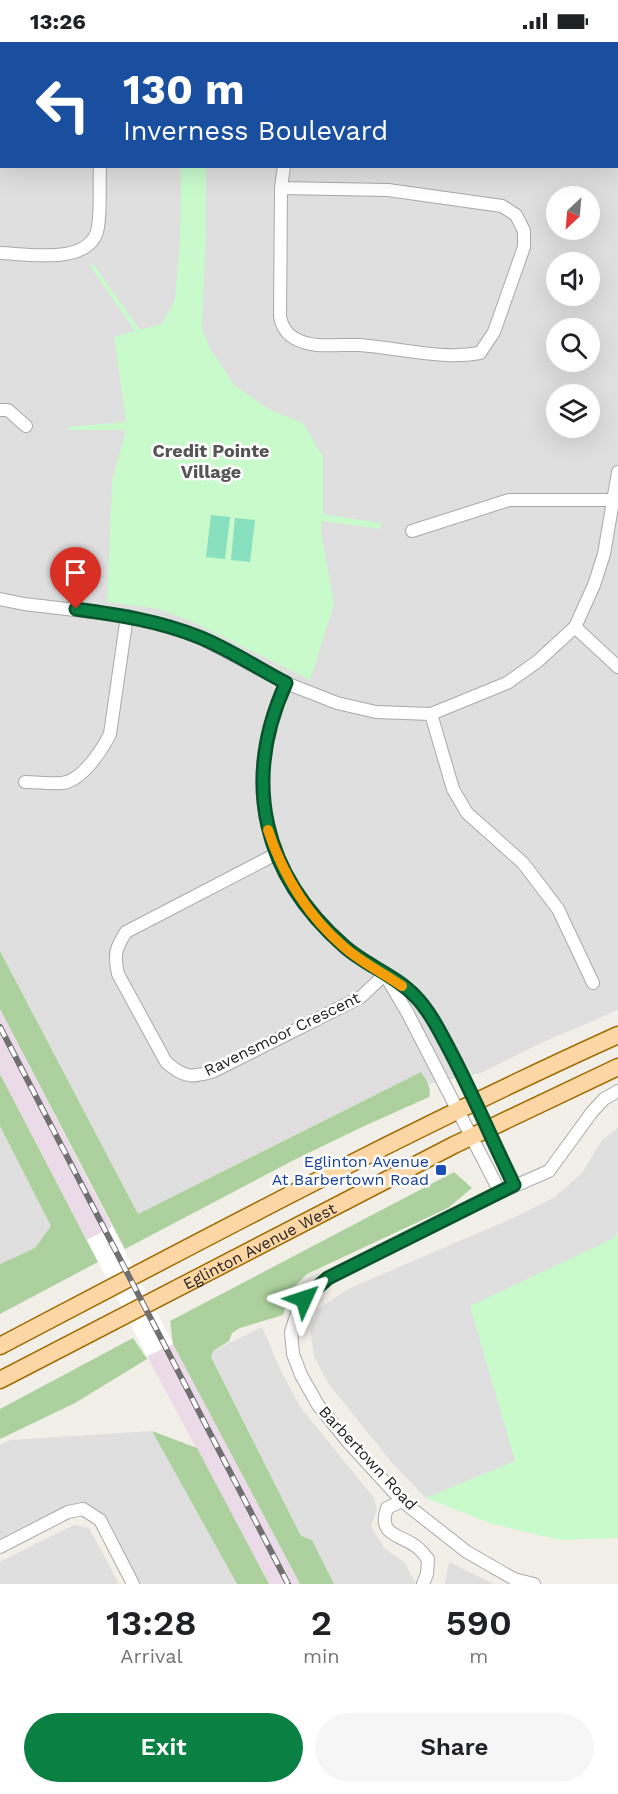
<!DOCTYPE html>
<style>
:root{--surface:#fff;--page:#f6f6f6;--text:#202124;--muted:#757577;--accent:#0b8043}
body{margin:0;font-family:"Work Sans",sans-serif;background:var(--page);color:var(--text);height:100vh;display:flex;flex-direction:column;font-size:22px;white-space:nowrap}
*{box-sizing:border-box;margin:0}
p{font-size:20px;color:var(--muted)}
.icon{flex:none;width:33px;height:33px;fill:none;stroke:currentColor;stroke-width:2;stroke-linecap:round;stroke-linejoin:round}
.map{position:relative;height:1542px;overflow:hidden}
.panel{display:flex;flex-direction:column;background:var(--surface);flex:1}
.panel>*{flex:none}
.banner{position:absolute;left:0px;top:0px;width:618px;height:126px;box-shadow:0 6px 24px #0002;background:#1a4fa0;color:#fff;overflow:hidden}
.needle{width:39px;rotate:206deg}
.tools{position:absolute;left:546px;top:144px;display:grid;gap:12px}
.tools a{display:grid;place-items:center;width:54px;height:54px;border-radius:50%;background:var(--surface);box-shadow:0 6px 24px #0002;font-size:30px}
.pin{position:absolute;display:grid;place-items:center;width:51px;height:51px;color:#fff;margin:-62px -26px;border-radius:50% 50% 50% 0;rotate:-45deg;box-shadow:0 0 6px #0007}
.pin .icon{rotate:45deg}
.me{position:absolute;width:66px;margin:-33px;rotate:48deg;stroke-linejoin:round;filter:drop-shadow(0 0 4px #0008)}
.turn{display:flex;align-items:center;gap:21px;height:126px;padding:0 24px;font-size:27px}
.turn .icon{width:78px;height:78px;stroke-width:2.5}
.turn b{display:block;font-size:42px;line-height:51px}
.eta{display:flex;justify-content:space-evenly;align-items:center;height:102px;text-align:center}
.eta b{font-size:36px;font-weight:600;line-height:42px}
.action{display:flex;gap:12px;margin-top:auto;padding:12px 24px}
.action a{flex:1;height:69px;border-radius:36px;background:var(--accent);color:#fff;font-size:24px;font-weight:600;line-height:69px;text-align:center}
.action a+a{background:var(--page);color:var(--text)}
.status{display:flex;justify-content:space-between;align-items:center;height:42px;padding:0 30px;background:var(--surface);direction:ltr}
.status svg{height:16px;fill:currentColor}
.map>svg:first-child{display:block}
.residential{fill:#e0dfdf;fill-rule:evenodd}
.industrial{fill:#ebdbe8}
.forest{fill:#add19e}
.park{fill:#c8facc}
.pitch{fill:#88e0be}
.pier{fill:#fff}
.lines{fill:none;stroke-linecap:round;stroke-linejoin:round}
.minor-casing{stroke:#a9a9a9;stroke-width:14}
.major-casing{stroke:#a06b00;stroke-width:19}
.minor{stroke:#fff;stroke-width:12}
.major{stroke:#fcd6a4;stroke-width:16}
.rail-casing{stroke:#707070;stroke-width:6}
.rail{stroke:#fff;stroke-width:4;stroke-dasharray:11;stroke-linecap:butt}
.route-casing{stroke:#07532c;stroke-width:15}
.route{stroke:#0b8043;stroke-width:10}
.slow{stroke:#f59e0b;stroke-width:10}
.transit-dot{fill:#1a4fb4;stroke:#fff;stroke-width:2}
.labels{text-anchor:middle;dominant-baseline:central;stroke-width:5;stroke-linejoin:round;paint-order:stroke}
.street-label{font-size:16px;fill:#222;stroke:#fff}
.transit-label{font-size:16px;fill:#164399;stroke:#fff;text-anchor:end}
.neighbourhood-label{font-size:18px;font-weight:bold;fill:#555;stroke:#fff}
</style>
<div class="status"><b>13:26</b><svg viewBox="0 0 49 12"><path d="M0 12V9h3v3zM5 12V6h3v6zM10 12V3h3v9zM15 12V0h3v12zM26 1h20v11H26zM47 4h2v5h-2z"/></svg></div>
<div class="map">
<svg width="618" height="1542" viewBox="0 0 618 1542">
<rect width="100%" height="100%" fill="#f2efe9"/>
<g class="residential">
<path d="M0,0H618V968L541,1001L481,1031L428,1042L421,1030L138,1172L0,909ZM2,2H616V124H2ZM556,154H590V188H556ZM556,220H590V254H556ZM556,286H590V320H556ZM556,352H590V386H556Z"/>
<polygon points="0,1084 52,1184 35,1206 0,1222"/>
<polygon points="618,1086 618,1191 612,1197 516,1419 426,1456 393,1422 328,1341 314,1314 310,1288 318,1267 348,1247 513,1176 555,1155 582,1131 602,1098"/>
<polygon points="262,1285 282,1331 301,1366 374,1456 377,1468 371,1484 384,1506 405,1521 416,1542 334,1542 312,1498 301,1494 211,1315 213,1309"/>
<polygon points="152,1389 237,1542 140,1542 113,1496 91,1467 0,1499 0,1403 10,1398"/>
<polygon points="74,1483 89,1486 119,1542 0,1542 0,1520"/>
<polygon points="449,1520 494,1542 445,1542"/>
</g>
<g class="industrial">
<polygon points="0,967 112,1185 87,1198 0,1032"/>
<polygon points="173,1302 300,1542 269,1542 147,1314"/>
</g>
<g class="forest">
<path d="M0,909L138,1172L421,1030C426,1038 432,1045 429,1055L360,1086L294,1118L125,1207L0,967Z"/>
<polygon points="0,1032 98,1220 0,1272 0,1222 35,1206 51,1184 0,1084"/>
<polygon points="454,1130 472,1146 448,1166 307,1232 290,1249 283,1273 240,1286 232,1291 229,1299 213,1309 211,1315 301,1494 312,1498 334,1542 300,1542 173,1302 170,1279"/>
<polygon points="133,1296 147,1317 75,1361 0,1397 0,1367"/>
<polygon points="152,1389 197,1406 269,1542 237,1542"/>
</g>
<g class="park">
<polygon points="181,125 206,125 206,189 202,287 210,306 234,343 270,368 303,381 323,415 323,472 381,481 380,487 322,479 321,489 334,562 310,638 193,580 159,567 107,560 112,439 126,388 68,388 68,385 126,380 114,295 135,289 90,224 93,222 140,288 162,282 175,258 180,197"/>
<polygon points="618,1191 618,1496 560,1498 489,1481 426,1456 515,1419 470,1264 612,1197"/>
</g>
<g class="pitch">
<polygon points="211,473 230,475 225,517 206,515"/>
<polygon points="235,476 255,478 250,520 231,518"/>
</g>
<polygon class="pier" points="112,1185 173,1302 147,1314 87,1198"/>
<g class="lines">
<defs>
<g id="minor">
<polyline points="6,0 7,2"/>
<polyline points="524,0 528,2"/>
<polyline points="109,2 109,0"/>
<polyline points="302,2 302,0"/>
<polyline points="609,2 610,0"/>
<polyline points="616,50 618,51"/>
<path d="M281,146L388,148L502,164L516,173L524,189V205L494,290L480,311C441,318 399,306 360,303C339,302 314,307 296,297C287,293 282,284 280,275L281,146L284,124"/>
<path d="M0,211C28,212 92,224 98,185C101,166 99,144 100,124"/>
<polyline points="0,368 8,368 26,384"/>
<polyline points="412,489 509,458 613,458"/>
<polyline points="0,557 24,562 127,574 164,583 201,596 286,641 337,661 376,670 431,672 507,641 538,619 575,585 594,543 604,512 618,430"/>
<polyline points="575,585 618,625"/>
<path d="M286,641C240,739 263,833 344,904C365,923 395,934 415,954C431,969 442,992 452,1011C474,1055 493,1099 515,1143"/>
<polyline points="431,672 453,747 467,771 523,821 558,867 593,941"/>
<path d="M25,740C37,740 50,742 62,741C82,739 102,708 110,692L127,574"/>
<path d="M276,812L126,890C115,907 114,913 118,932L166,1020C184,1036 192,1036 214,1029L361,955L385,932"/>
<polyline points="387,936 407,970 500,1150"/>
<path d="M402,1459L387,1466C377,1495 402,1492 418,1506C422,1509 425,1514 428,1517L427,1532L423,1542"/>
<polyline points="0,1505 68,1470 83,1467 100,1478 133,1542"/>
<polyline points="534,1542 514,1537 467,1510 402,1459 348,1400 318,1363 301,1333 293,1312 291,1290 297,1271 304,1257 328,1236 485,1157 549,1129 592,1070 604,1057 618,1049"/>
</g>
<g id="major">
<path d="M0,1304C204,1197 408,1088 618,993"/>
<path id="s1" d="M0,1338L454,1103L618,1025"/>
</g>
</defs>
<use href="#minor" class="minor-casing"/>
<use href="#major" class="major-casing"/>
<use href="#minor" class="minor"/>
<use href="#major" class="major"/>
<defs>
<polyline id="rail" points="0,985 288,1542"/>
</defs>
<use href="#rail" class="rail-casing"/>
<use href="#rail" class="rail"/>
</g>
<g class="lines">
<defs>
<path id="route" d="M76,567C119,573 159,579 199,595C229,607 257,626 286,641C241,740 263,833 344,904C365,923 395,933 415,954C429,968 440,990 449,1007C473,1052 492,1098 514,1143L328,1236L304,1257"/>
</defs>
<use href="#route" class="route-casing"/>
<use href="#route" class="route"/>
<path class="slow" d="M268,788C283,833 308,874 344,905C361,920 383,931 402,944"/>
</g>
<rect class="transit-dot" x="435" y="1122" width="12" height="12" rx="3"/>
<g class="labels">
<g class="street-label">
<text transform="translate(282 992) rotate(-26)">Ravensmoor Crescent</text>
<text stroke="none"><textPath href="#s1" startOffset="292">Eglinton Avenue West</textPath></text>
<text transform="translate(368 1416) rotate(47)">Barbertown Road</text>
</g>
<g class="transit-label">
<text x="429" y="1119">Eglinton Avenue<tspan x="429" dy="18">At Barbertown Road</tspan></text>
</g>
<g class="neighbourhood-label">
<text x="211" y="408">Credit Pointe<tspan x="211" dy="21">Village</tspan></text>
</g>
</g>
</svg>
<div class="tools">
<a><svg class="needle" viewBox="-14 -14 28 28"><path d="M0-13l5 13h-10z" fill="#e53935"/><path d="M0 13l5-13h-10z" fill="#757577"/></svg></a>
<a><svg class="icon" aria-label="sound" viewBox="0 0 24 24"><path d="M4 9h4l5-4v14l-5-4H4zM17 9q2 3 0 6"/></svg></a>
<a><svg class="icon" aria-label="search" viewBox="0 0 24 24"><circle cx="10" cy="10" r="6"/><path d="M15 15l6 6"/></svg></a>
<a><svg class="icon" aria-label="layers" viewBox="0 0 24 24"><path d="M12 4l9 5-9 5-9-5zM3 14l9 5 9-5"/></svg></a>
</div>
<div class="pin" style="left:76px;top:567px;background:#d93025"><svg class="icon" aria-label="arrive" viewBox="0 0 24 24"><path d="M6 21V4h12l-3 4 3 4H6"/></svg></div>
<svg class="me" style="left:304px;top:1257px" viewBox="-20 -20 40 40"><path d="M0-17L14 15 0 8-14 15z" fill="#0b8043" stroke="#fff" stroke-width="4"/></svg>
<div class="banner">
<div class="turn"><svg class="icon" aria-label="left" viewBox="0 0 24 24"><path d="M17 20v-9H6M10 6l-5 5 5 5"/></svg><div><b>130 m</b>Inverness Boulevard</div></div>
</div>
</div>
<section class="panel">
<div class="eta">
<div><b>13:28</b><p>Arrival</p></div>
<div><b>2</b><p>min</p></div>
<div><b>590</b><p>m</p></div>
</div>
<div class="action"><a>Exit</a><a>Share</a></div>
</section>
